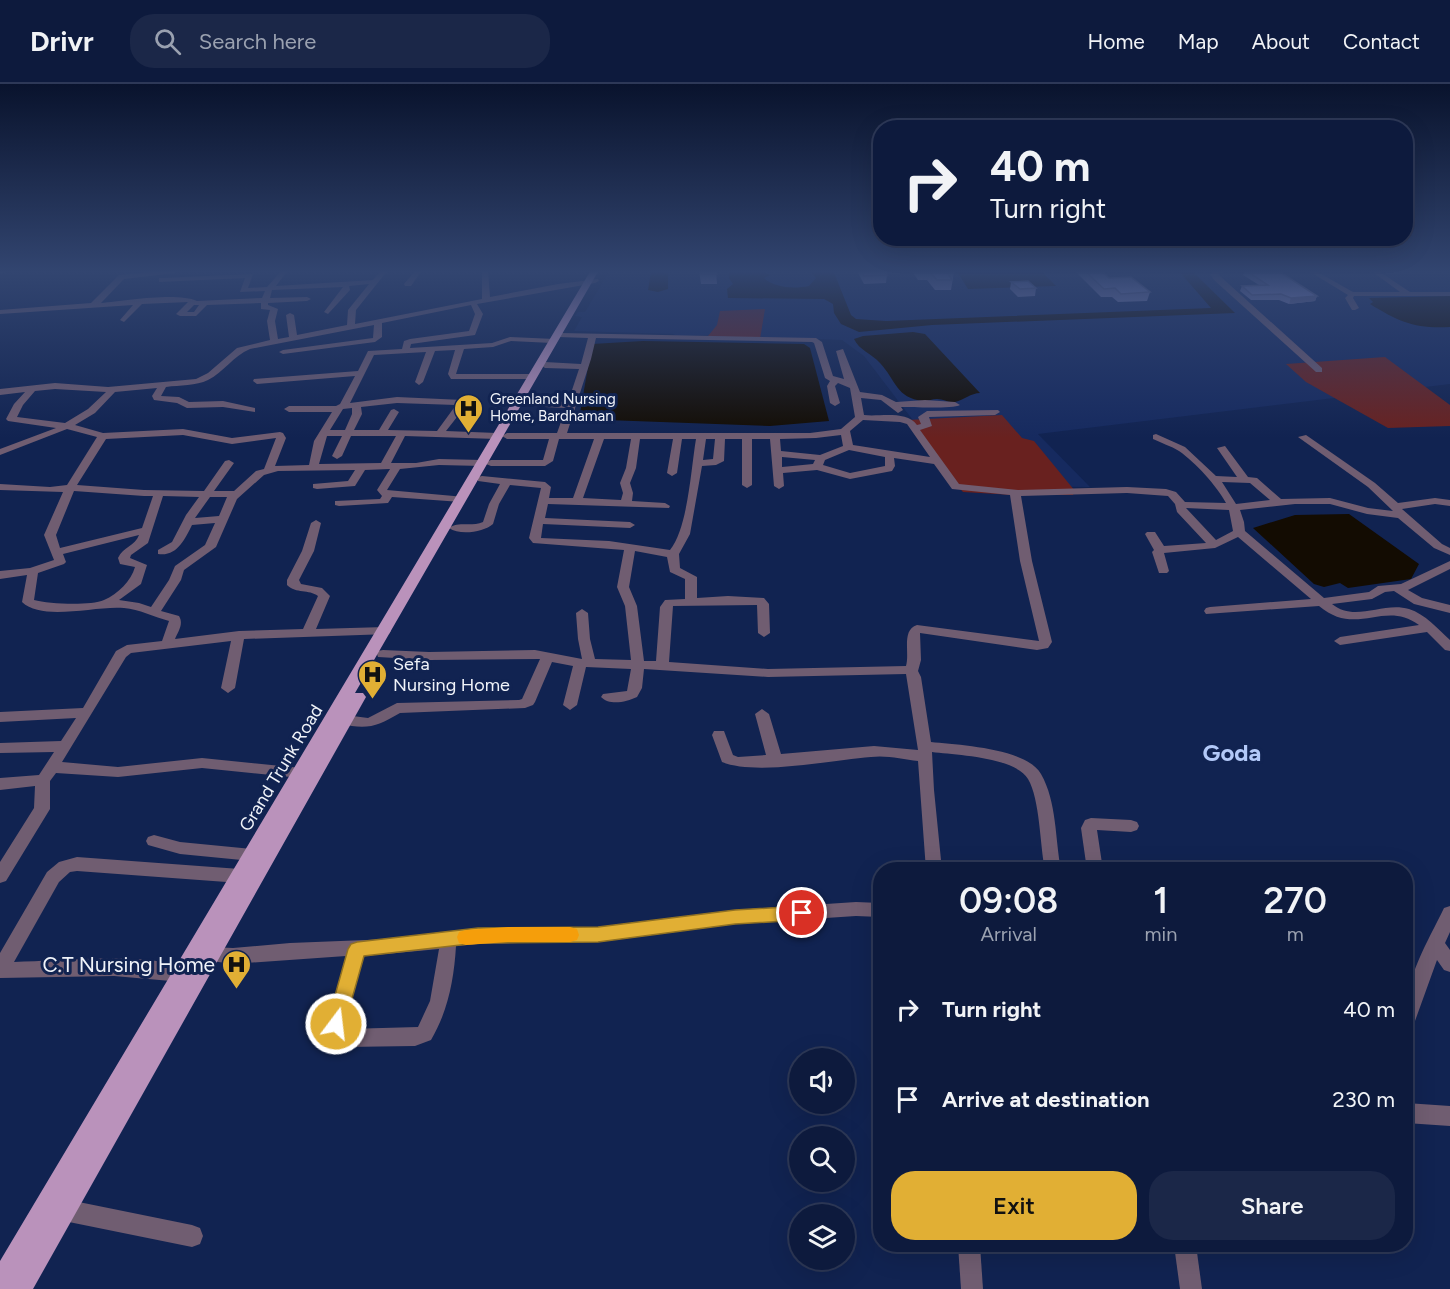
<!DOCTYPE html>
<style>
:root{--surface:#0d1a3d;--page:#1b2748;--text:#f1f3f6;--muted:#9aa1b0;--line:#2d3857;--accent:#e1af34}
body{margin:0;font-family:Figtree,sans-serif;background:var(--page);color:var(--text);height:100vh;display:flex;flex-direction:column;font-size:22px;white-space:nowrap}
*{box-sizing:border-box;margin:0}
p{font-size:20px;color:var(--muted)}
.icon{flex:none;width:33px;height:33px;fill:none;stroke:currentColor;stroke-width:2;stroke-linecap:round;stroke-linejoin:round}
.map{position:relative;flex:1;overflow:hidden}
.side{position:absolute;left:873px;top:778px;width:540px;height:390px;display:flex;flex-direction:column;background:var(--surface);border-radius:24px;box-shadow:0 6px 24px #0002,0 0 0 2px var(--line)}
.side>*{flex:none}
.top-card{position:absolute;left:873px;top:36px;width:540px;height:126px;border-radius:24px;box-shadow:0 6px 24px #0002,0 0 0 2px var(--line);background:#0d1a3d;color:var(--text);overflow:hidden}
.controls{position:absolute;left:789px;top:964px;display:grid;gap:12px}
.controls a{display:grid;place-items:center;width:66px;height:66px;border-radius:50%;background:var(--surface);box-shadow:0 6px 24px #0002,0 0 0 2px var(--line);font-size:30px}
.pin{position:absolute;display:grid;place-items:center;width:51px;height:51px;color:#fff;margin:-26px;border:3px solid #fff;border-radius:50%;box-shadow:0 2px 6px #0007}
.me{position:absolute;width:66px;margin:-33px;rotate:15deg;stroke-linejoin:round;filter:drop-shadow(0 0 4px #0008)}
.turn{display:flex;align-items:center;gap:21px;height:126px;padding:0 18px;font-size:27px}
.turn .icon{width:78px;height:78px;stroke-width:2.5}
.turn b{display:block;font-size:42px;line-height:51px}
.eta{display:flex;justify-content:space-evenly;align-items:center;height:102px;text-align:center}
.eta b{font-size:36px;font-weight:600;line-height:42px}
.cta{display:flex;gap:12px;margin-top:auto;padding:12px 18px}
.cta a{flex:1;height:69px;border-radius:24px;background:var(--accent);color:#111;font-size:24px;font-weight:600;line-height:69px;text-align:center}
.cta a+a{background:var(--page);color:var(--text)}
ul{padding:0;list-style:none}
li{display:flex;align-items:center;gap:18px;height:90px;padding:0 18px}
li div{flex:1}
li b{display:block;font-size:22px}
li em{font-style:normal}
header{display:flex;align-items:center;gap:36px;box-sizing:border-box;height:84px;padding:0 30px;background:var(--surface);border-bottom:2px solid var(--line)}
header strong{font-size:28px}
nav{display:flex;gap:33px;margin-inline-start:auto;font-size:21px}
.search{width:420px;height:54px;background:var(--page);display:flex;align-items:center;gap:15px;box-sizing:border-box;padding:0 21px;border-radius:24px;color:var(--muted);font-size:22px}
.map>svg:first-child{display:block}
.built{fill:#162a5f}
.green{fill:#69211f}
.water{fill:#130c02}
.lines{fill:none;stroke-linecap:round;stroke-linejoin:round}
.minor{fill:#705d71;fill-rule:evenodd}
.major{fill:#ba92bb;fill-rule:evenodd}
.wall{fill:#9391c7}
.shaded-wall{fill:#7876a2}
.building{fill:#aba9e7;stroke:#7876a2;stroke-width:1.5}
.route{fill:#e1af34;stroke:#927222;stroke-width:1.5}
.slow{fill:#f59e0b}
.labels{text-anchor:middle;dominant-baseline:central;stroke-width:6;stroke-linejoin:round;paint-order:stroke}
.far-poi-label{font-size:15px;fill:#f0f3f9;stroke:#112351;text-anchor:start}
.poi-label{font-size:18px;fill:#f0f3f9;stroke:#112351;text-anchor:start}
.street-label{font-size:18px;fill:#f0f3f9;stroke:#112351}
.near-poi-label{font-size:21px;fill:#f0f3f9;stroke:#112351;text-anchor:end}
.district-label{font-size:24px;font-weight:bold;fill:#b3c9f8;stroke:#112351}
</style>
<header>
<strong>Drivr</strong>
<div class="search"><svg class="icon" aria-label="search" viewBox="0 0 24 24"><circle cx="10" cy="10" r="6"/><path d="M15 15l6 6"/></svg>Search here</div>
<nav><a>Home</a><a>Map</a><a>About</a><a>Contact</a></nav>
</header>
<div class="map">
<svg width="1450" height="1205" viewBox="0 0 1450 1205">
<rect width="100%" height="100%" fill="#112351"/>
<polygon class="built" points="610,186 1450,186 1450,300 1038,350 1090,403 963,402 864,272 842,256 710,251 677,252 673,250 574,247 582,233 575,232 578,228 585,228"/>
<g class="green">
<polygon points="765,225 760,255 708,252 717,241 720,227"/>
<polygon points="1385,273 1450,321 1450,342 1388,344 1306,298 1286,280"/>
<polygon points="1002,331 1022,354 1034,357 1075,407 1073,411 1013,411 963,408 941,385 908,336"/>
</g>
<g class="water">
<path d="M730,186H767L764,188L770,191L764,194C775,204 794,205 809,202L816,194L811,188L802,186H833L851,231L856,235L886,237L1211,224L1178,186H1191L1235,229L932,241L859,248L841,240L834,229L833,220L824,215L728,214L727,205L733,200L729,194Z"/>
<polygon points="956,186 1040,186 1056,202 968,205"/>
<polygon points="660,187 668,190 668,205 658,208 648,206 651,188"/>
<path d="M1450,212V243C1416,245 1399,238 1370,220L1373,218L1369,214Z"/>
<path d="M913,248L925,250L980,309C971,309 964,316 955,318C948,319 944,315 937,315C933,315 928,317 923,317C896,314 896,296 880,279C872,270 859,266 854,255L863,252Z"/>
<polygon points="643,257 804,260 810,264 829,337 770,342 579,335 592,260"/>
<polygon points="1349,430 1419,480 1411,495 1348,504 1340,499 1324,503 1314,500 1253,444 1295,431"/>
</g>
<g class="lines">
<g class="minor">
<polygon points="1,186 10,186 0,190"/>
<path d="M173,186L175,187V189L124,195L101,219C124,217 177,208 197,217L262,214L265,207L240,208L245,194L159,198V194H162L253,190L248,204L267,203L282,186H288L276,202L373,196L382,186H388L356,226L355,240L482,215V186H488L490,213L558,200L598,195L599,197L595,199L477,220L483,230L475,251L411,260L410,264L492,259L510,253L555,255V259H552L511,257L493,263L464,265L456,290H531L534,291V295H451L448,290L455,266L435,267L423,298L419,301L415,298L426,268L374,271L350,319L397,313L463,316L468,319L446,347L497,349L502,352L497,355L405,352L391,379H416L439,375L482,376L486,378L491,376H543L549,355H507L502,352L507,349H557L566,324L524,322L519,319L524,316L568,318L579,285L545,284L541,281L545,278L581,280L588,254L558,253L557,251L561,249L816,254L822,258L833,292L844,295L836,267L843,265L860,308L882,311L896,318L925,316L955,318L960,321C953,325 912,323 901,323L903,326L898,329L881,316L861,314L864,331C880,333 906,326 917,341L921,340L918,333L927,327L998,326L1000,328L995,331L929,333L932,342L920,346L959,400L1018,406L1127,403L1166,405L1176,408L1185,418L1226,419C1216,401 1196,379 1179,367C1171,362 1161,359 1153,355V351L1156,350L1185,363L1216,392L1237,393L1217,364L1225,362L1248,393L1257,394L1281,415L1330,414L1368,424L1393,427L1368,403L1298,353L1306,351L1375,399L1398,419L1435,414L1450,416V422L1435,420L1402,425L1442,460L1450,464V471L1434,464L1398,434L1367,430L1330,420H1295L1240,426L1244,438L1245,447L1324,514L1369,508L1378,502L1401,500L1450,477V485L1408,506L1422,514L1450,521V529L1414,520L1394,507L1385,508L1372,515L1332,520C1355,539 1383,517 1409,525C1425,530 1438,545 1450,556V567L1445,566L1427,548L1340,561L1334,557L1340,553L1419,541C1384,515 1357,554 1319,522L1206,530L1204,527L1206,524L1210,523L1311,515L1238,453L1215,464L1164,469L1169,487L1167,489H1159L1152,468L1154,466L1145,450L1147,448H1155L1164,462L1206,459L1177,428L1175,420L1168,412L1127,409L1021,412L1032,477L1052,558L1048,564L1037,566L920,549L921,576L918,587L921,593L931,658C959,661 1026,664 1041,690C1057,718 1055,755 1061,786H1045C1040,762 1040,715 1028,695C1015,673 956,671 932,668L934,706L942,786H926L918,677C903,675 886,671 871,673C832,676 756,692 722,678L712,651L714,647H724L733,671L738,673L766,671L755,630L762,625L769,630L781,670L874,662L918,666L906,590L768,593L644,585L642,604L637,613C626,618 610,622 601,613L603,610L627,607L631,585L586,583L577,621L570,626L563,621L573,582L552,578L535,618L533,621L525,624L400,629C378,642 366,647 340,639L338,636L340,633L345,631L368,634L397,619L519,616L522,615L540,575L429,576L378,573L377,570L378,567L383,566L429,568L535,566L582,575L578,555L576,529L582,525L588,529L590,555L595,575L631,576L625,522L617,503L624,466L533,459L529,454L541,404L510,401L499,420L493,440C484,448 460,452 449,444C458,437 472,443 483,438L489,420L500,400L478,397V393L482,392L545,398L551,403L549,414H573L594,355H559L553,377L545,382H491L486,380L482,382L439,381L400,385L387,406L465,413L466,415L461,418L392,413L388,419L339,422L335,421V417L380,415L382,412L377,406L390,385L365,386L355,402L317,405L313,404V400L348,397L355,386L278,387L264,391L237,415L216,463L184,486L181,496L161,527L179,532C184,540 178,548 175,555L239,547L303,545L318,512C309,505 296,510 287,501V496L302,467L311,439L316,436L321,439L314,467L299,496L301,500L322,504L330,512L316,545L385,543L389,544L391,547L389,550L244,555L235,604L228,609L221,604L231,557L131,569L126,573L62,678L118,683L202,674L301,684L306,685L308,689L306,693L301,694L202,684L118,693L56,689L50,697V725L6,797L0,799V778L34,724L35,702L0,706V694L39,691L54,668L0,669V659L61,657L76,634L0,638V628L83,624L116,567L127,561L162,557L169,537C154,533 139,525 124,524C97,521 43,538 22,518L27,491L0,495V487L30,484L54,476L44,451L63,408L0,406V400L50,403L67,401L97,353L67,345L0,371V365L56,344L8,337L6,335L14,320L25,308L0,311V305L55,299L108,303L196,295L208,289L237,264L270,256L267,237L270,226L261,225V219L207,221L196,232H180L176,230L188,218L142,220L124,238L120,236L133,221L0,230V226L91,219L119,191ZM369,200L348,226L347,241L297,251L294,231L290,229L286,231L289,253L278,255L275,237L278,225L268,221V219L307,217L311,215L307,213L270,214L272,206L343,203L324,228L328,230L350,206L349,202ZM194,221H199L194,228H187ZM471,221L475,230L469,247L410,255L404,257L402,265L368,267L358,287L254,295L253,297L257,300L355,292L340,320L336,322H289L284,325L289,328H332L314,357L309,381L275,382L286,354L283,349L280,348L232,354L183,345L103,349L75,341L95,329L115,308L157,304L152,312L154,316L177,319L187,324L223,323L255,328V324L223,317L189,318L179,313L161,312L166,303C180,301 196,302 208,296C224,288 233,272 250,265L374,241L373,254L283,266L279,268L283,270L375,258L382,253V239ZM596,254L812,258L814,259L825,294L830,297L827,302L830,319L835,322L840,319L835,302L838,299L850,304L855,333L841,345L810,349H567L591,275ZM55,305L106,308L88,325L65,339L17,333L23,321L35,307ZM397,319L456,321L437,347L388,346L399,328L394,325L391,326L379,346H354L362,330L361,323ZM352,324V330L345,346H330L343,325ZM863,336L900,338L907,340L930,373L853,361L850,347ZM183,351L232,360L276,354L264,385L256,387L234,407H214L234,379L229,376L225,377L204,407L144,406L77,401L106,355ZM841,351L843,362L820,371L781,367L780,355L816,354ZM327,352H342L332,372L337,375L342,372L351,352H396L381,379L319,380ZM604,355H631L626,384L620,399L623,409L621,416L583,414ZM640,355H673L667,389L672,392L677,389L682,355H696C691,384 688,444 670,466L609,457L541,454L543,440L630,444L635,441L630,438L545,434L548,420L669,424L670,422L665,419L632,417L633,409L630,399L636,384ZM706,355H715L713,375L703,376ZM725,355H742V401L747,404L752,401V355H770L774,402L779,405L784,402L783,389L817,386L850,395L892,387L895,382L894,374L934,380L952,405L1010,411L1020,477L1039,557L917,541C901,546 910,569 906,582L768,585L669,578L673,522L757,521L758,549L764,553L770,549L769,520L764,514L728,512L697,514V493L680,484L679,470L690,450L702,382L716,381L724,377ZM849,366L885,373V382L850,389L823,381L825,376ZM782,373L815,376L813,380L782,383ZM1222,398L1250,399L1270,416L1236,420ZM74,407L144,412H153L142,444L60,464L56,451ZM163,412L199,413L186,431L172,458L158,466V470C177,473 185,455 192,441L215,439L205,461L175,482L169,496L151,523L139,519L119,516L141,500L147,481L130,474L131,471L148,459ZM210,413H227L219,432L195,434ZM1186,424L1229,426L1233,447L1216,456ZM139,451C135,462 123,463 118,474L120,480L135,483C131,497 118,510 104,516C90,522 49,520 34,516L38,489L64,480L66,478L63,470ZM635,467L667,473L670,488L685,495V515L665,516L660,523L656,577H644L637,522L629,503Z"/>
<polygon points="416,186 422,186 411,202 405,202 404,200"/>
<polygon points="1218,186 1226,186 1218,191 1220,192 1322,284 1322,288 1316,288 1214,196 1210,190"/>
<polygon points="1307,186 1314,186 1353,208 1400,208 1370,186 1377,186 1410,208 1450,208 1450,212 1354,212 1353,214 1359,224 1355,226 1352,226 1345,214 1348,211"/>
<polygon points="1091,734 1131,736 1137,738 1139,742 1137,746 1131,748 1097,746 1103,786 1087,786 1081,744 1085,736"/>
<polygon points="154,751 180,758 252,765 258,766 260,771 258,776 252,777 180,770 148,761 146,757 148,753"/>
<path d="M77,773L240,785L246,787L248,792L246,797L240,799L77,787L70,788L59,798L14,878C61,877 145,868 188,884L191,890L188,896L182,898L114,892L0,894V869L47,788L59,778Z"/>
<path d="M856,818L880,819V833L856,832L735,840L598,857L478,860L456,862C454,896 448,927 431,956L415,962L345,963L331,956L327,940L346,872L233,880L204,876L201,871L204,866L210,863L233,864L290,859L391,855L478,844L598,843L735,826ZM439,865L430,917L418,943L346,945L345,940L364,872Z"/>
<path d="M1450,822V848L1445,859L1450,866V888L1444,886L1437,876L1415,937L1413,943L1406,946C1401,901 1425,863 1444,824Z"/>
<polygon points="1406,1019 1450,1022 1450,1042 1406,1039"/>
<polygon points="64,1115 192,1141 200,1144 203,1152 200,1160 192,1163 64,1137 56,1134 53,1126 56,1118"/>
<polygon points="958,1161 980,1161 983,1205 961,1205"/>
<polygon points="1174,1161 1196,1161 1202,1205 1180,1205"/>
</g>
<polygon class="major" points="591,186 599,186 355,609 363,609 366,613 33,1205 0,1205 0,1177"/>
</g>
<g class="wall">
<polygon points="699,186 716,186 717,200 701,200"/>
<polygon points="858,186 884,186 887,191 886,199 864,200 858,189"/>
<polygon points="911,186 952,186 954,188 951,206 935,206 927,196 918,196"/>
<polygon points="1074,186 1100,186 1109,194 1150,208 1147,217 1118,218 1112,213 1101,213"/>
<polygon points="1245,186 1317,212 1315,217 1289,220 1279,216 1251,216 1240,207 1242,202 1259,201 1243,191"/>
<polygon points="1011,198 1036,204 1035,212 1018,213 1010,205"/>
</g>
<polygon class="shaded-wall" points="1317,212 1315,217 1289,220 1291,214"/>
<g class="building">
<polygon points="701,186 716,186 717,190 701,190"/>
<polygon points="861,186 884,186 887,191 864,192"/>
<polygon points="919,186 952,186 954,188 947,188 952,196 937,196 928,186"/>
<polygon points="1084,186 1100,186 1109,194 1131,193 1150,208 1121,210 1115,204 1104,205"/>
<polygon points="1245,186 1277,186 1317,212 1291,214 1281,210 1252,211 1242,202 1268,201"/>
<polygon points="1028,197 1036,204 1020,205 1011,198"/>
</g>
<linearGradient id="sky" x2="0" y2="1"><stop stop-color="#09132d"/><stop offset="0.53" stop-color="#324570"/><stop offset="1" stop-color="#324570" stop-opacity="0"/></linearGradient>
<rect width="1450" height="354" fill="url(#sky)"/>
<polygon class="route" points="802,822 808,824 810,829 808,834 802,836 735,840 598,858 478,859 364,872 343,947 336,949 330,947 327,940 348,865 351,860 357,858 478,844 598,843 735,826"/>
<polygon class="slow" points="508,843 570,843 577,845 579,851 577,856 570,858 508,858 466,861 459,859 457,853 459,848 466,846"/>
<defs>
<symbol id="hospital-pin" viewBox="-11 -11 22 30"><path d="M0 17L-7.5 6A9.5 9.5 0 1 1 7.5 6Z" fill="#e1af34" stroke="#112351"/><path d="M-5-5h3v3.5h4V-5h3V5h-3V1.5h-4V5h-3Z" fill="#111"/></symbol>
</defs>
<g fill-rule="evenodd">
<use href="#hospital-pin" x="452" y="308" width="33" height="45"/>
<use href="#hospital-pin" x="356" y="574" width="33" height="45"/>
<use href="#hospital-pin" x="220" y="864" width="33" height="45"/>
</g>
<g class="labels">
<g class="far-poi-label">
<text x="490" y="315">Greenland Nursing<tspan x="490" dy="17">Home, Bardhaman</tspan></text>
</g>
<g class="poi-label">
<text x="393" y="580">Sefa<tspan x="393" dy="21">Nursing Home</tspan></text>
</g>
<g class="street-label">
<text transform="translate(281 684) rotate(-59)">Grand Trunk Road</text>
</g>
<g class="near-poi-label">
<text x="215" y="880">C.T Nursing Home</text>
</g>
<g class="district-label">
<text x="1232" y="668">Goda</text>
</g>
</g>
</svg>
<div class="controls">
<a><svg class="icon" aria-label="sound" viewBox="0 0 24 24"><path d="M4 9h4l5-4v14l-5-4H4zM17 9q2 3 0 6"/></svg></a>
<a><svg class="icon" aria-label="search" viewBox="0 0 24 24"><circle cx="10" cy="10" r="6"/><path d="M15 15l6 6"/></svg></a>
<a><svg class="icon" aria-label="layers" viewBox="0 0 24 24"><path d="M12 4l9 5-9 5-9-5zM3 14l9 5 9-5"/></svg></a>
</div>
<div class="pin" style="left:802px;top:829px;background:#d93025"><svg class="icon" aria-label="arrive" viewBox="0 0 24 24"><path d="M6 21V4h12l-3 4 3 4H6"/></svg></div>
<svg class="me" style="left:336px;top:940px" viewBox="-20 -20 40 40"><circle r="17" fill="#e1af34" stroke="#fff" stroke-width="3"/><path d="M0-11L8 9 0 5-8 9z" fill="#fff"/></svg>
<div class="top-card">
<div class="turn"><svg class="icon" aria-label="right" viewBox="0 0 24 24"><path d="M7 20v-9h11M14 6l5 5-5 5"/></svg><div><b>40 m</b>Turn right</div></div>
</div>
<section class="side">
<div class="eta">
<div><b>09:08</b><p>Arrival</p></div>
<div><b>1</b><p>min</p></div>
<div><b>270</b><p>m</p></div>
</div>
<ul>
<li><svg class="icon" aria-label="right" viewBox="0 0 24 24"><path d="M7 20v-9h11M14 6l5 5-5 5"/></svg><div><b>Turn right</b></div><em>40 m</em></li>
<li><svg class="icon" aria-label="arrive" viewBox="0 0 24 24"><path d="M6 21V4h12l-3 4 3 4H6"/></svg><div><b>Arrive at destination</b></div><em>230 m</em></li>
</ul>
<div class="cta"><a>Exit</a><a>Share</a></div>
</section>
</div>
